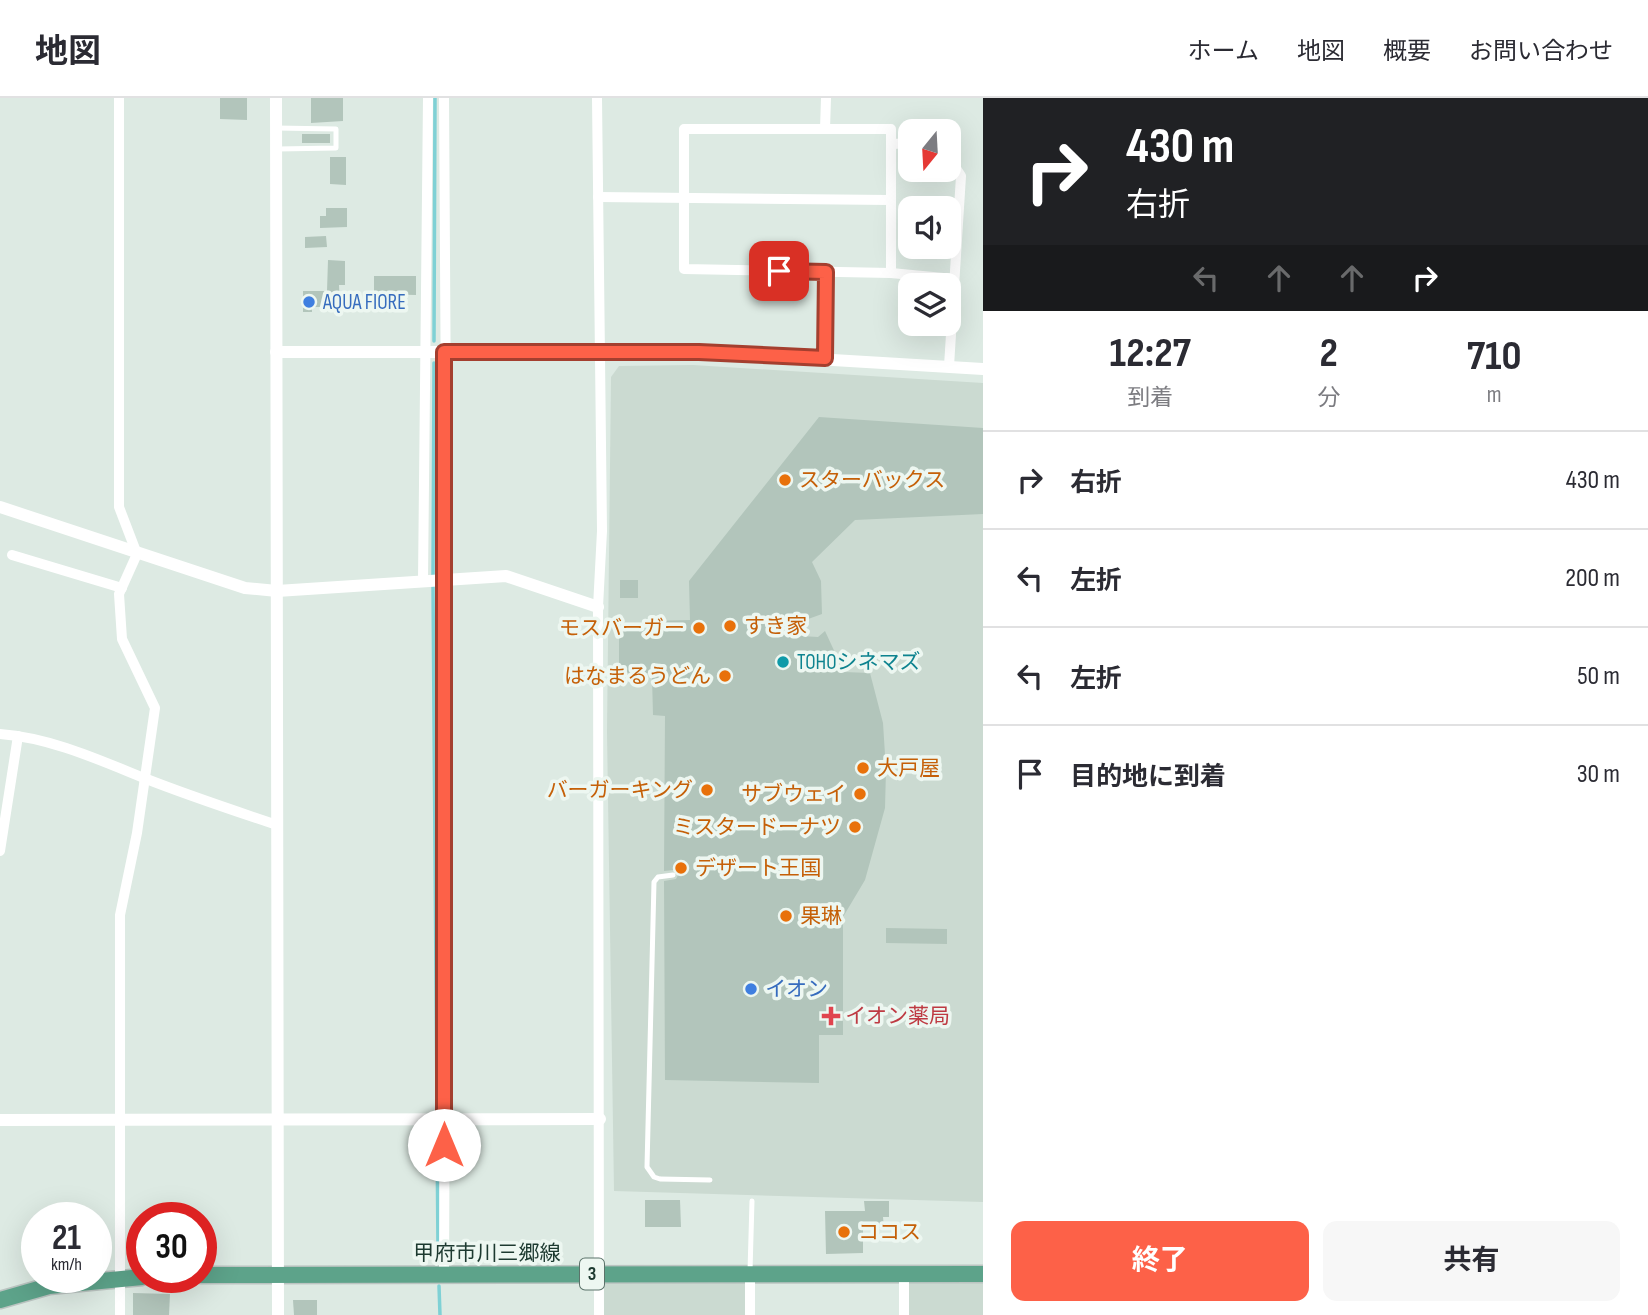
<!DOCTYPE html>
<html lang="ja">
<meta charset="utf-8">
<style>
:root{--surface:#fff;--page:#f7f7f7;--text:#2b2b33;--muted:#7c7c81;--line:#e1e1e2;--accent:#fd6148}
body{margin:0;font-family:"Sofia Sans Condensed","Noto Sans JP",sans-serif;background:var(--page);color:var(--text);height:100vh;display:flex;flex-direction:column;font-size:26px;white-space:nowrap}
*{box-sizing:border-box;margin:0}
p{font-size:23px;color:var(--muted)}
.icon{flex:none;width:38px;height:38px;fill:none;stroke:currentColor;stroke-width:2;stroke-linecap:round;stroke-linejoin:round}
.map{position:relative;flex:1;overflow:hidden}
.side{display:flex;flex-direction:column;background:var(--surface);width:665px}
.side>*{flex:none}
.guide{background:#202124;color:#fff;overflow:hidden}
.needle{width:46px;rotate:198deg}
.controls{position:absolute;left:898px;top:21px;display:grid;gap:14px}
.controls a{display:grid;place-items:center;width:63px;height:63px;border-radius:14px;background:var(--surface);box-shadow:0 7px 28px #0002;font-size:35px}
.speed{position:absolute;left:21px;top:1104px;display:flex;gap:14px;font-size:35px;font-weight:700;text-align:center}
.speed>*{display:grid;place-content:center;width:91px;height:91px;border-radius:50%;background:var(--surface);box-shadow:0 7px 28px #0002;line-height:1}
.speed small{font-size:18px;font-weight:400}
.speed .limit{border:10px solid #d22;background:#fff;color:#111}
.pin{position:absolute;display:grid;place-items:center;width:60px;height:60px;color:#fff;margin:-30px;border-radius:14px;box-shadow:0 4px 10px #0006}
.me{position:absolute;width:77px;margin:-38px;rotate:0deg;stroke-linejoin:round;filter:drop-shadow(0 0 5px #0008)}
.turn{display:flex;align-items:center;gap:24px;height:147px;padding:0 28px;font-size:32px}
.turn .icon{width:91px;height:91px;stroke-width:2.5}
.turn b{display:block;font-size:49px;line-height:60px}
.lanes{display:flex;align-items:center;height:66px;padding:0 28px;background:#0003;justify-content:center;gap:35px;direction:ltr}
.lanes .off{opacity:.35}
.eta{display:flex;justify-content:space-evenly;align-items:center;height:119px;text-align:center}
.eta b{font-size:42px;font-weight:700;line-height:49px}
.cta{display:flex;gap:14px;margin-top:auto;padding:14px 28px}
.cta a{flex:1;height:80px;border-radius:14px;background:var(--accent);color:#fff;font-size:28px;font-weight:700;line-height:80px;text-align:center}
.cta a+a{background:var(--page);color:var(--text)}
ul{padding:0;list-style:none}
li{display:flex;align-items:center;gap:21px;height:98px;padding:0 28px;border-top:2px solid var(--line)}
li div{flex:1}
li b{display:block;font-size:26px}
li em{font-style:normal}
header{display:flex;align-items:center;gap:42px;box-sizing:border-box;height:98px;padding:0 35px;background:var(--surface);border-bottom:2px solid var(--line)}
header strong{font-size:33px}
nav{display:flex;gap:38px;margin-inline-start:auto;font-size:24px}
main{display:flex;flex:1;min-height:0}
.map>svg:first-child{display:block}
.built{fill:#cbdad1}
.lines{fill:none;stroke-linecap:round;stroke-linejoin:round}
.stream{stroke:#7fd1d5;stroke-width:3.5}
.building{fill:#b2c5bb}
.primary-casing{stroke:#bbc4c1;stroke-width:19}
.service{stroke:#fff;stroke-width:5}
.minor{stroke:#fff;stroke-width:10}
.tertiary{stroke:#fff;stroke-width:12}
.primary{stroke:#5da38a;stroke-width:16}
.route-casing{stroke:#a43f2f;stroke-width:18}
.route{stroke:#fd6148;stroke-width:12}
.shop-dot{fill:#3f7fe0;stroke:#edf7f1;stroke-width:2.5}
.food-dot{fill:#e8710a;stroke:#edf7f1;stroke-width:2.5}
.culture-dot{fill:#0f9aa8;stroke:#edf7f1;stroke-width:2.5}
.health-dot{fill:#e0444e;stroke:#edf7f1;stroke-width:2.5}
.labels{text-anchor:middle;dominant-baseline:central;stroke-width:7;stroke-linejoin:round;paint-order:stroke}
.shield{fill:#edf7f1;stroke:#5b736a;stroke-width:2}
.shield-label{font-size:19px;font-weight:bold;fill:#1d3a30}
.shop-label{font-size:21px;fill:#366cbe;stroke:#edf7f1;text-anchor:start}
.food-label{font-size:21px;fill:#c56008;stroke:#edf7f1;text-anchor:start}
.culture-label{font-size:21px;fill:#0d838f;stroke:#edf7f1;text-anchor:start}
.health-label{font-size:21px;fill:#be3a42;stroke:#edf7f1;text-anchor:start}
.street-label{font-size:21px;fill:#1d3a30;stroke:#edf7f1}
</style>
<header>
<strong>地図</strong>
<nav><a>ホーム</a><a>地図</a><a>概要</a><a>お問い合わせ</a></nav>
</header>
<main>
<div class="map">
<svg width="983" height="1217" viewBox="0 0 983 1217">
<rect width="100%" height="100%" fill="#ddeae3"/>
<g class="built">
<polygon points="693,267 983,285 983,1104 614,1093 607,634 611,279 619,268"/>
<rect x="599" y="1176" width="151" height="41"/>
<rect x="904" y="1176" width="79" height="41"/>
</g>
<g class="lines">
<g class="stream">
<polyline points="434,243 435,0"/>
<polyline points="433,479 434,265"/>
<polyline points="433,487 437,1010"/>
<polyline points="437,1032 438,1152"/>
<polyline points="439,1188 440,1217"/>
</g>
</g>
<g class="building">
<polygon points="220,0 247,0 247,22 220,21"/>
<polygon points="311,0 343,0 343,23 311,25"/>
<rect x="302" y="36" width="28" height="9"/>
<polygon points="330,59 346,59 346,87 330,86"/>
<polygon points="326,110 347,110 347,129 320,130 320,118 326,118"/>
<polygon points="326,138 327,149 305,150 305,139"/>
<polygon points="328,162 345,163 345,187 339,187 340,209 312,209 312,214 303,214 303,193 327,193"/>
<polygon points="374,178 416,178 416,197 374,196"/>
<polygon points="819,319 983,330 983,416 855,422 812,464 821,483 822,516 767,536 818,539 825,533 844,574 870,575 883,625 886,672 885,710 865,782 843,819 843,937 819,937 819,985 665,982 664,783 676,781 678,777 674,772 664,773 665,618 653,617 652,579 649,579 649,575 619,575 619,532 649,532 649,523 690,522 689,483"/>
<rect x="620" y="482" width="18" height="18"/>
<polygon points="886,830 947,831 947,846 886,845"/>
<polygon points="645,1102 680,1102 681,1129 645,1129"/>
<polygon points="864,1103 889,1103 889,1119 883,1119 884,1130 863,1130 863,1155 826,1156 825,1113 865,1113"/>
<polygon points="133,1195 170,1196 169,1217 133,1217"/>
<polygon points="293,1202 317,1202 317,1217 294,1217"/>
</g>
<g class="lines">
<defs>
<g id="primary">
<polyline points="201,1177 983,1176"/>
<polyline points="0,1202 49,1188 142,1179"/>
</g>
</defs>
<use href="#primary" class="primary-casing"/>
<g class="service">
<polyline points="276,30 336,31 336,50 278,51"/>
<polyline points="673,777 658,779 654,784 647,1069 654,1079 660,1081 710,1082"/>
<polyline points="750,1173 752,1103"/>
</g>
<g class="minor">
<polyline points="119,0 119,409 137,456 119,496 122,541 155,610 137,735 120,817 120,1217"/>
<polyline points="444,0 447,480 444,1177"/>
<polyline points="597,0 602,433 598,509 599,1217"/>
<polyline points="825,31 826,0"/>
<polyline points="893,46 910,45"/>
<polyline points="948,58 961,78 949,268"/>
<polyline points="598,99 891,102"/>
<polyline points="891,175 891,31 684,31 684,171 891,175 954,181"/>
<polyline points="826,260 826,174"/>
<polyline points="12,457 122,490"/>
<polyline points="423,482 428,0"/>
<path d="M0,636C51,640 97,661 144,680C187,697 232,712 277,727"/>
<polyline points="0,753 18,638"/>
<polyline points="750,1176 750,1217"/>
<polyline points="904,1176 904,1217"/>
</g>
<g class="tertiary">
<polyline points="276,0 278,1217"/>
<polyline points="276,254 699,254 983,271"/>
<polyline points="0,409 245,490 277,493 506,478 598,509"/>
<polyline points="0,1022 600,1021"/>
</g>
<use href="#primary" class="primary"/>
</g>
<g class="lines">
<defs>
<polyline id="route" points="444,1047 444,254 699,254 825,260 826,174 779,173"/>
</defs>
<use href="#route" class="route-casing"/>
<use href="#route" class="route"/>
</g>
<g class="shop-dot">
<circle cx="309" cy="204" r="7"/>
<circle cx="751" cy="891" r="7"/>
</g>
<g class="food-dot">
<circle cx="785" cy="382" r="7"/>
<circle cx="730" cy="528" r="7"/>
<circle cx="699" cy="530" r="7"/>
<circle cx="725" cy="578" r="7"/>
<circle cx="863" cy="670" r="7"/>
<circle cx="707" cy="692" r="7"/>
<circle cx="860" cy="696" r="7"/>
<circle cx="855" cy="729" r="7"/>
<circle cx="681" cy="770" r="7"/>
<circle cx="786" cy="818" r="7"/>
<circle cx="844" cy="1134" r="7"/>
</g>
<circle class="culture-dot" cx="783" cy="564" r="7"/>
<path class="health-dot" d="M827.5 907.5h7v7h7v7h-7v7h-7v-7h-7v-7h7z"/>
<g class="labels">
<rect class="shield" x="580" y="1160.5" width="24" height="31" rx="5"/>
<g class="shield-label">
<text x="592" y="1176">3</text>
</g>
<g class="shop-label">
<text x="323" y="204">AQUA FIORE</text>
<text x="765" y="891">イオン</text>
</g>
<g class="food-label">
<text x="799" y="382">スターバックス</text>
<text x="744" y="528">すき家</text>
<text x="685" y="530" text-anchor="end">モスバーガー</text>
<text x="711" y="578" text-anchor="end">はなまるうどん</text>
<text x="877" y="670">大戸屋</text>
<text x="693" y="692" text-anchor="end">バーガーキング</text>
<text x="846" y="696" text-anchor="end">サブウェイ</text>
<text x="841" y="729" text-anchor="end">ミスタードーナツ</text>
<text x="695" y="770">デザート王国</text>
<text x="800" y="818">果琳</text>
<text x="858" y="1134">ココス</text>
</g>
<g class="culture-label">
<text x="797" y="564">TOHOシネマズ</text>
</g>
<g class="health-label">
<text x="845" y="918">イオン薬局</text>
</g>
<g class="street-label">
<text x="487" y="1155">甲府市川三郷線</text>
</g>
</g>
</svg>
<div class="controls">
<a><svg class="needle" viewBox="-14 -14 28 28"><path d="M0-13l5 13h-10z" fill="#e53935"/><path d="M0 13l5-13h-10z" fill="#7c7c81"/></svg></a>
<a><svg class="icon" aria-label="sound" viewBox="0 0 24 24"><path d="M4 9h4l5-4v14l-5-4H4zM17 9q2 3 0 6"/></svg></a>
<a><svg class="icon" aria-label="layers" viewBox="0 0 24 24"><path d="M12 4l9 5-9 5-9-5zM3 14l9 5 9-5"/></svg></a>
</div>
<div class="speed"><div>21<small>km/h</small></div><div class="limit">30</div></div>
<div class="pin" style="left:779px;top:173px;background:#d93025"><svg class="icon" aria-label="arrive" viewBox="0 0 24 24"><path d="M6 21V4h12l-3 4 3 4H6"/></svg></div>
<svg class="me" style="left:444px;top:1047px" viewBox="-20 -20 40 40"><circle r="19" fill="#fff"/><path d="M0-13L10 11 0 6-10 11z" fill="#fd6148"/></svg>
</div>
<section class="side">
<div class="guide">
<div class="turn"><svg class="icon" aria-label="right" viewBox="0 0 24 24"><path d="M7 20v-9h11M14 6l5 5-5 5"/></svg><div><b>430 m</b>右折</div></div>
<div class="lanes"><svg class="icon off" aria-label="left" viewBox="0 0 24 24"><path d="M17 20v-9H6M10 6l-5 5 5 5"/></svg><svg class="icon off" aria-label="ahead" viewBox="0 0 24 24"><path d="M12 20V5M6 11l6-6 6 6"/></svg><svg class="icon off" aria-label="ahead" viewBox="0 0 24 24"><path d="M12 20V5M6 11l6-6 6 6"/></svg><svg class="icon" aria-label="right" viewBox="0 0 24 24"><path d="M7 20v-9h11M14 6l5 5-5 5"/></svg></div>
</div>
<div class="eta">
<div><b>12:27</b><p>到着</p></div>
<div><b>2</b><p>分</p></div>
<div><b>710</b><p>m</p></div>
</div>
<ul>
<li><svg class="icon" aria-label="right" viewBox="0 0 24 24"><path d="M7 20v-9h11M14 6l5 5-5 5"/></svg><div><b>右折</b></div><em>430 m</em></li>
<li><svg class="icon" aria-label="left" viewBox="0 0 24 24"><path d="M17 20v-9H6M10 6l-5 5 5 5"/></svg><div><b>左折</b></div><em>200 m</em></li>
<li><svg class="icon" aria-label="left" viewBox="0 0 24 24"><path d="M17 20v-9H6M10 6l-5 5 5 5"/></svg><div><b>左折</b></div><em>50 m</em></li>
<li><svg class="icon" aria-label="arrive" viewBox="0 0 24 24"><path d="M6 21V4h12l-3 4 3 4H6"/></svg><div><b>目的地に到着</b></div><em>30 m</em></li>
</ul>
<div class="cta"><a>終了</a><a>共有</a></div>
</section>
</main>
